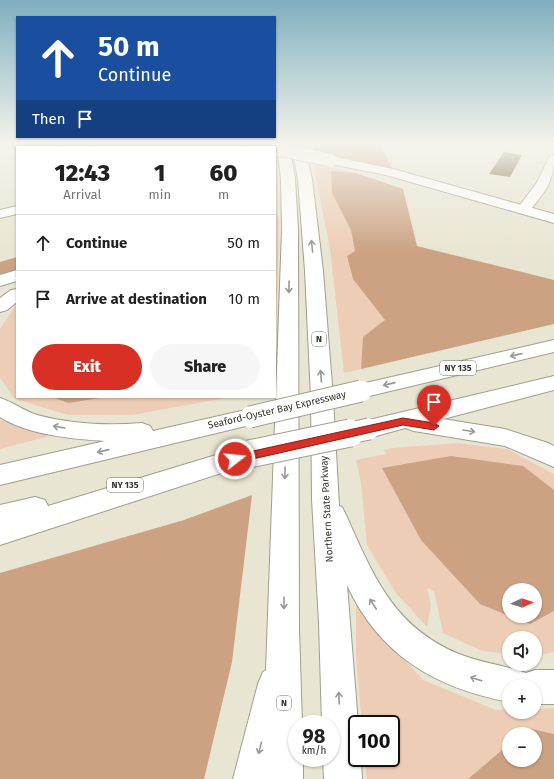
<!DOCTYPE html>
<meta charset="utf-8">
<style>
:root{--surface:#fff;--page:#f6f6f6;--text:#222;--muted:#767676;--line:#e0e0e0;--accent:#d93025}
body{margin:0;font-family:"Fira Sans",sans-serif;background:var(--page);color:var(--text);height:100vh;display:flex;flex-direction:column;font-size:15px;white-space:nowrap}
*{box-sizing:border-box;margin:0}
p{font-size:13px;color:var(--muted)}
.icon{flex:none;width:22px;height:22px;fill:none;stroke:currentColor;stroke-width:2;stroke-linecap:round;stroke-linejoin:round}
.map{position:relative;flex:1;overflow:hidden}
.side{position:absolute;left:16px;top:146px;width:260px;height:252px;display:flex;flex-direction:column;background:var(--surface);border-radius:0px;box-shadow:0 1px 3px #0004}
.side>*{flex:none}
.guide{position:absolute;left:16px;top:16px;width:260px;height:122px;border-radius:0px;box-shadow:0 1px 3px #0004;background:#1a4fa0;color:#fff;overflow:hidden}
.needle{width:26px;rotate:86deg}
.buttons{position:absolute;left:502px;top:583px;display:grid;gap:8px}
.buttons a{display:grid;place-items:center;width:40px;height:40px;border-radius:50%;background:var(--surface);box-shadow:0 1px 3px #0004;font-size:20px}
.speed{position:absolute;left:288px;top:715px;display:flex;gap:8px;font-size:20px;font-weight:700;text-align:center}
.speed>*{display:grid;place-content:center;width:52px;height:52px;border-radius:50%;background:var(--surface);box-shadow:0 1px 3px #0004;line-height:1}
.speed small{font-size:10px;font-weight:400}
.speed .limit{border:2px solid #111;border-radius:6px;background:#fff;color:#111}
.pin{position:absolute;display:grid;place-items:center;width:34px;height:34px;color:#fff;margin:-41px -17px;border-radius:50% 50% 50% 0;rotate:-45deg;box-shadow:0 0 4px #0007}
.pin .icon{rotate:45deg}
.me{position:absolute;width:44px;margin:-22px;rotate:74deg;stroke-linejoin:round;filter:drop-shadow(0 0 3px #0008)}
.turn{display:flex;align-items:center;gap:14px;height:84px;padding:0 16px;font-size:18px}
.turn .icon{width:52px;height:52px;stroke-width:2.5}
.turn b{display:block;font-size:28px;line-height:34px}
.then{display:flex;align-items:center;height:38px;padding:0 16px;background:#0003;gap:8px;font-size:15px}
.eta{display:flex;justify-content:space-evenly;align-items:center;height:68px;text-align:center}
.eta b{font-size:24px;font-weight:800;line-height:28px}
.cta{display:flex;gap:8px;margin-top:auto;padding:8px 16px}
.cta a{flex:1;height:46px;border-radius:24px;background:var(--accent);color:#fff;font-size:16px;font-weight:800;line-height:46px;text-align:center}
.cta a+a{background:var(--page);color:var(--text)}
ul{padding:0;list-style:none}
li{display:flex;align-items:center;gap:12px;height:56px;padding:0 16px;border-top:1px solid var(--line)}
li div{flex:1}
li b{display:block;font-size:15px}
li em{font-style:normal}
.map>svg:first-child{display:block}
.green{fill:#edcdb6;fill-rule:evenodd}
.forest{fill:#cca283}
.building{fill:#675026}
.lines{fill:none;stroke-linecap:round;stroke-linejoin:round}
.street-casing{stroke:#a19e8c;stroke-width:2}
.secondary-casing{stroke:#a19e8c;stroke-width:2}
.highway-casing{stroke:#a19e8c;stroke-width:2}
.street{fill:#fff;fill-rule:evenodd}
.secondary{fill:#fff;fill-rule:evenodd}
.highway{fill:#fff;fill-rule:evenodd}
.secondary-bridge-casing{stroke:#a19e8c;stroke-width:14;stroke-linecap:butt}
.highway-bridge-far1-casing{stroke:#a19e8c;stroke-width:23;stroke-linecap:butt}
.highway-bridge-casing{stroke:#a19e8c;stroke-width:29;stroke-linecap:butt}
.secondary-bridge{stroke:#fff;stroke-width:13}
.highway-bridge-far1{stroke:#fff;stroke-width:21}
.highway-bridge{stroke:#fff;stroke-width:27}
.oneway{stroke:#999894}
.route{fill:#d93025;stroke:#8d1f18}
.labels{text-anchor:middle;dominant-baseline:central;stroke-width:4;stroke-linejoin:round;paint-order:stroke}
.shield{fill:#fff;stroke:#70706a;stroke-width:1}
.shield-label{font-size:9px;font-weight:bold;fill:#33322a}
.street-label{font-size:10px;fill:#33322a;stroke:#fff}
</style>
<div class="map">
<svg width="554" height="779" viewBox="0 0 554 779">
<rect width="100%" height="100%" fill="#e8e5d2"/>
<g class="green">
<polygon points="313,164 356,173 331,171 332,193 351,230 355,251 378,309 386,320 364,337 361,369 344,373 330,248"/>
<polygon points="275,208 279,220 276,328 275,325"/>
<polygon points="17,306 17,397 231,397 132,415 69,415 15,399 0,378 0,329 14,308"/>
<polygon points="0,420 48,432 46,437 0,449"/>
<path d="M458,443L507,449L554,474V652L535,656V638H509V654L482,651L443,633L434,591L427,588L431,605L427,627L396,593L367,545L361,482L356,460L386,454L384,450L392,448ZM509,590H535V616H509Z"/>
<polygon points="356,600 371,623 423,680 496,710 509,709 509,712 535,712 535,709 554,708 554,734 528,728 521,734 509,734 509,744 468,779 367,779 365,758 391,758 391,724 362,724 356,657"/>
</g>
<g class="forest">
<polygon points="315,143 379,143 396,175 330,160 313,150"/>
<polygon points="331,171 356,173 403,189 417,246 554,280 554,324 361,369 363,337 385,320 353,279 347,256 355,251 351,230 332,193"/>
<polygon points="17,257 17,270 0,278 0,262"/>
<polygon points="52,397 107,397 68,403"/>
<polygon points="451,456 523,466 554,490 554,611 530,624 510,616 535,616 535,590 509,590 509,616 480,604 421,540 382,468"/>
<polygon points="252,495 232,662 204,779 0,779 0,573 184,520"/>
<polygon points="528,728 554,734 554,779 468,779 509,744 509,760 535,760 535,734 521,734"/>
</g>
<polygon class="building" points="504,152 522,155 510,177 489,174"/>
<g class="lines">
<defs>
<g id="street">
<polygon points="62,143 83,143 89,147 69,147"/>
<path d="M554,155C554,184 545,191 528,213H518L516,210L536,184L550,156Z"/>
<polygon points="17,206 17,214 0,218 0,210"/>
</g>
<g id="secondary">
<polygon points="240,143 265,143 271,147 248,147"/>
<polygon points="330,156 393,169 554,214 554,223 386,175 326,163 324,160 326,157"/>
</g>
<g id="highway">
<polygon points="277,143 289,143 295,179 298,230 299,628 302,724 297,724 297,758 303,758 303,779 233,779 258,684 263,672 266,670 282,230 281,179"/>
<path d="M291,143H303L312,179L323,271L333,398L339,506L342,507L346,515C373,575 393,627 459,654C481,663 505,665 526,673L535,670H554V704H535V686H509V702C435,688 379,655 347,585L358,724L357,758H361L362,779H324L323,758H331V724H322L319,623L312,499L311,398L305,271L298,179Z"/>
<polygon points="17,270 17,281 0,286 0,275"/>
<polygon points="17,289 17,302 7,310 0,312 0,298 11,290"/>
<polygon points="554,340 554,352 361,398 353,396 350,391 353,386 361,384"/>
<polygon points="554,376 554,390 443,419 505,429 548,443 554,446 554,467 505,446 414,431 405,428 369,438 361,435 357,429 361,423 369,420"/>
<path d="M0,398C13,402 24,411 37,415C71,424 107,426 142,423L150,426L153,431L250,409L258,411L262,417L258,423L250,425L0,485V465L105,441C73,439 28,435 0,417Z"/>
<polygon points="249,445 258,447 261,454 258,461 0,545 0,505 35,497 45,500 48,506"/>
</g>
</defs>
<use href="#street" class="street-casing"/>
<use href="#secondary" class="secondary-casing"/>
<use href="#highway" class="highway-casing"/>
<use href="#street" class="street"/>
<use href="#secondary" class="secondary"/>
<use href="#highway" class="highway"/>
<defs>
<polyline id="secondary-bridge" points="275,149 330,160"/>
<g id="highway-bridge-far1">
<polyline points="250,417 361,391"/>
<polyline points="345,434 369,429"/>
</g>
<polyline id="highway-bridge" points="249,454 350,433"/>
</defs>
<use href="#secondary-bridge" class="secondary-bridge-casing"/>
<use href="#highway-bridge-far1" class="highway-bridge-far1-casing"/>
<use href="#highway-bridge" class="highway-bridge-casing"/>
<use href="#secondary-bridge" class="secondary-bridge"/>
<use href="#highway-bridge-far1" class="highway-bridge-far1"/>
<use href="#highway-bridge" class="highway-bridge"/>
</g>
<defs><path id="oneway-shaft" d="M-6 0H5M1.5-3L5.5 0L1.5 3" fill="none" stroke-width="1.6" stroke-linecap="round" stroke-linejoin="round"/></defs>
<g class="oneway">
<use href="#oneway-shaft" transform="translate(312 246) rotate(-96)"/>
<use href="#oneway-shaft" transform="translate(289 287) rotate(91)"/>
<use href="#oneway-shaft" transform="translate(516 355) rotate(167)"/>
<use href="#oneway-shaft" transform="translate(321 376) rotate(-94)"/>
<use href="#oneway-shaft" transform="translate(389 384) rotate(167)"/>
<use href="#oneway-shaft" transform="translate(59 427) rotate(-170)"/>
<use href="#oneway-shaft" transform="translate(469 431) rotate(9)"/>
<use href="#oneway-shaft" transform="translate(103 451) rotate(167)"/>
<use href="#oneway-shaft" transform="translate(285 473) rotate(91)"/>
<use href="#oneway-shaft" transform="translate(284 603) rotate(91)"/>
<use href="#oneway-shaft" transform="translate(373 604) rotate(-123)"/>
<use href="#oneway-shaft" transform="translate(476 679) rotate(-162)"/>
<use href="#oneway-shaft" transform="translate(339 698) rotate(-93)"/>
<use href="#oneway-shaft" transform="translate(260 748) rotate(104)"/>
</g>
<linearGradient id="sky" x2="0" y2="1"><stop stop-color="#7fafbf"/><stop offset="0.57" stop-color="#f5f3eb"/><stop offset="1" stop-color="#f5f3eb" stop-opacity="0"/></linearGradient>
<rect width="554" height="252" fill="url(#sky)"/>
<polygon class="route" points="403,418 434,423 439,426 434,430 403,425 235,463 230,459 235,455"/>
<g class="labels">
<g class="shield">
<rect x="312" y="332" width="14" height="14" rx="3"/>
<rect x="440" y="361" width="36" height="14" rx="3"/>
<rect x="107" y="478" width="36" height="14" rx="3"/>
<rect x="277" y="696" width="14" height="14" rx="3"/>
</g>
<g class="shield-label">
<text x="319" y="339">N</text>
<text x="458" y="368">NY 135</text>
<text x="125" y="485">NY 135</text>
<text x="284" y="703">N</text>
</g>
<g class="street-label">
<text transform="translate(277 410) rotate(-13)">Seaford-Oyster Bay Expressway</text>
<text transform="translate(327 509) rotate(-93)">Northern State Parkway</text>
</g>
</g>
</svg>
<div class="buttons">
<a><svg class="needle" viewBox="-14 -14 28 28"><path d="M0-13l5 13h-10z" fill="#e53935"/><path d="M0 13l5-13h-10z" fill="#767676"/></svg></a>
<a><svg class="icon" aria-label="sound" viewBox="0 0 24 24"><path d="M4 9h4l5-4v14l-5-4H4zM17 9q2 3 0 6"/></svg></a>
<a>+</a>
<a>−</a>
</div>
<div class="speed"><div>98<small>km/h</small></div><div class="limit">100</div></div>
<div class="pin" style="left:434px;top:426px;background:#d93025"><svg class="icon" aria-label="arrive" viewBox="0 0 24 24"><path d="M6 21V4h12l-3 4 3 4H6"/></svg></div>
<svg class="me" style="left:235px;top:459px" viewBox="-20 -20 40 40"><circle r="17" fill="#d93025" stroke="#fff" stroke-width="3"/><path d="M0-11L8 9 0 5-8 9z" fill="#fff"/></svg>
<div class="guide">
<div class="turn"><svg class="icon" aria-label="ahead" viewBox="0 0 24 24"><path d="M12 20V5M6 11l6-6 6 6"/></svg><div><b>50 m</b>Continue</div></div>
<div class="then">Then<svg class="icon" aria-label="arrive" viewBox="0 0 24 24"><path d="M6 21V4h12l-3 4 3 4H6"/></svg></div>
</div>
<section class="side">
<div class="eta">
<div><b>12:43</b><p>Arrival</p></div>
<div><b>1</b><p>min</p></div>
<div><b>60</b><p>m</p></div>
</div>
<ul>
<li><svg class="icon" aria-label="ahead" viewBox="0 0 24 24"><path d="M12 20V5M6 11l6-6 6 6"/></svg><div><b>Continue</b></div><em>50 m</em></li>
<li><svg class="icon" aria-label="arrive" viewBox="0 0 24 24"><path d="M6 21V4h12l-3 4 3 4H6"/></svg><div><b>Arrive at destination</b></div><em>10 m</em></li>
</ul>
<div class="cta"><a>Exit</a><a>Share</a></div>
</section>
</div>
